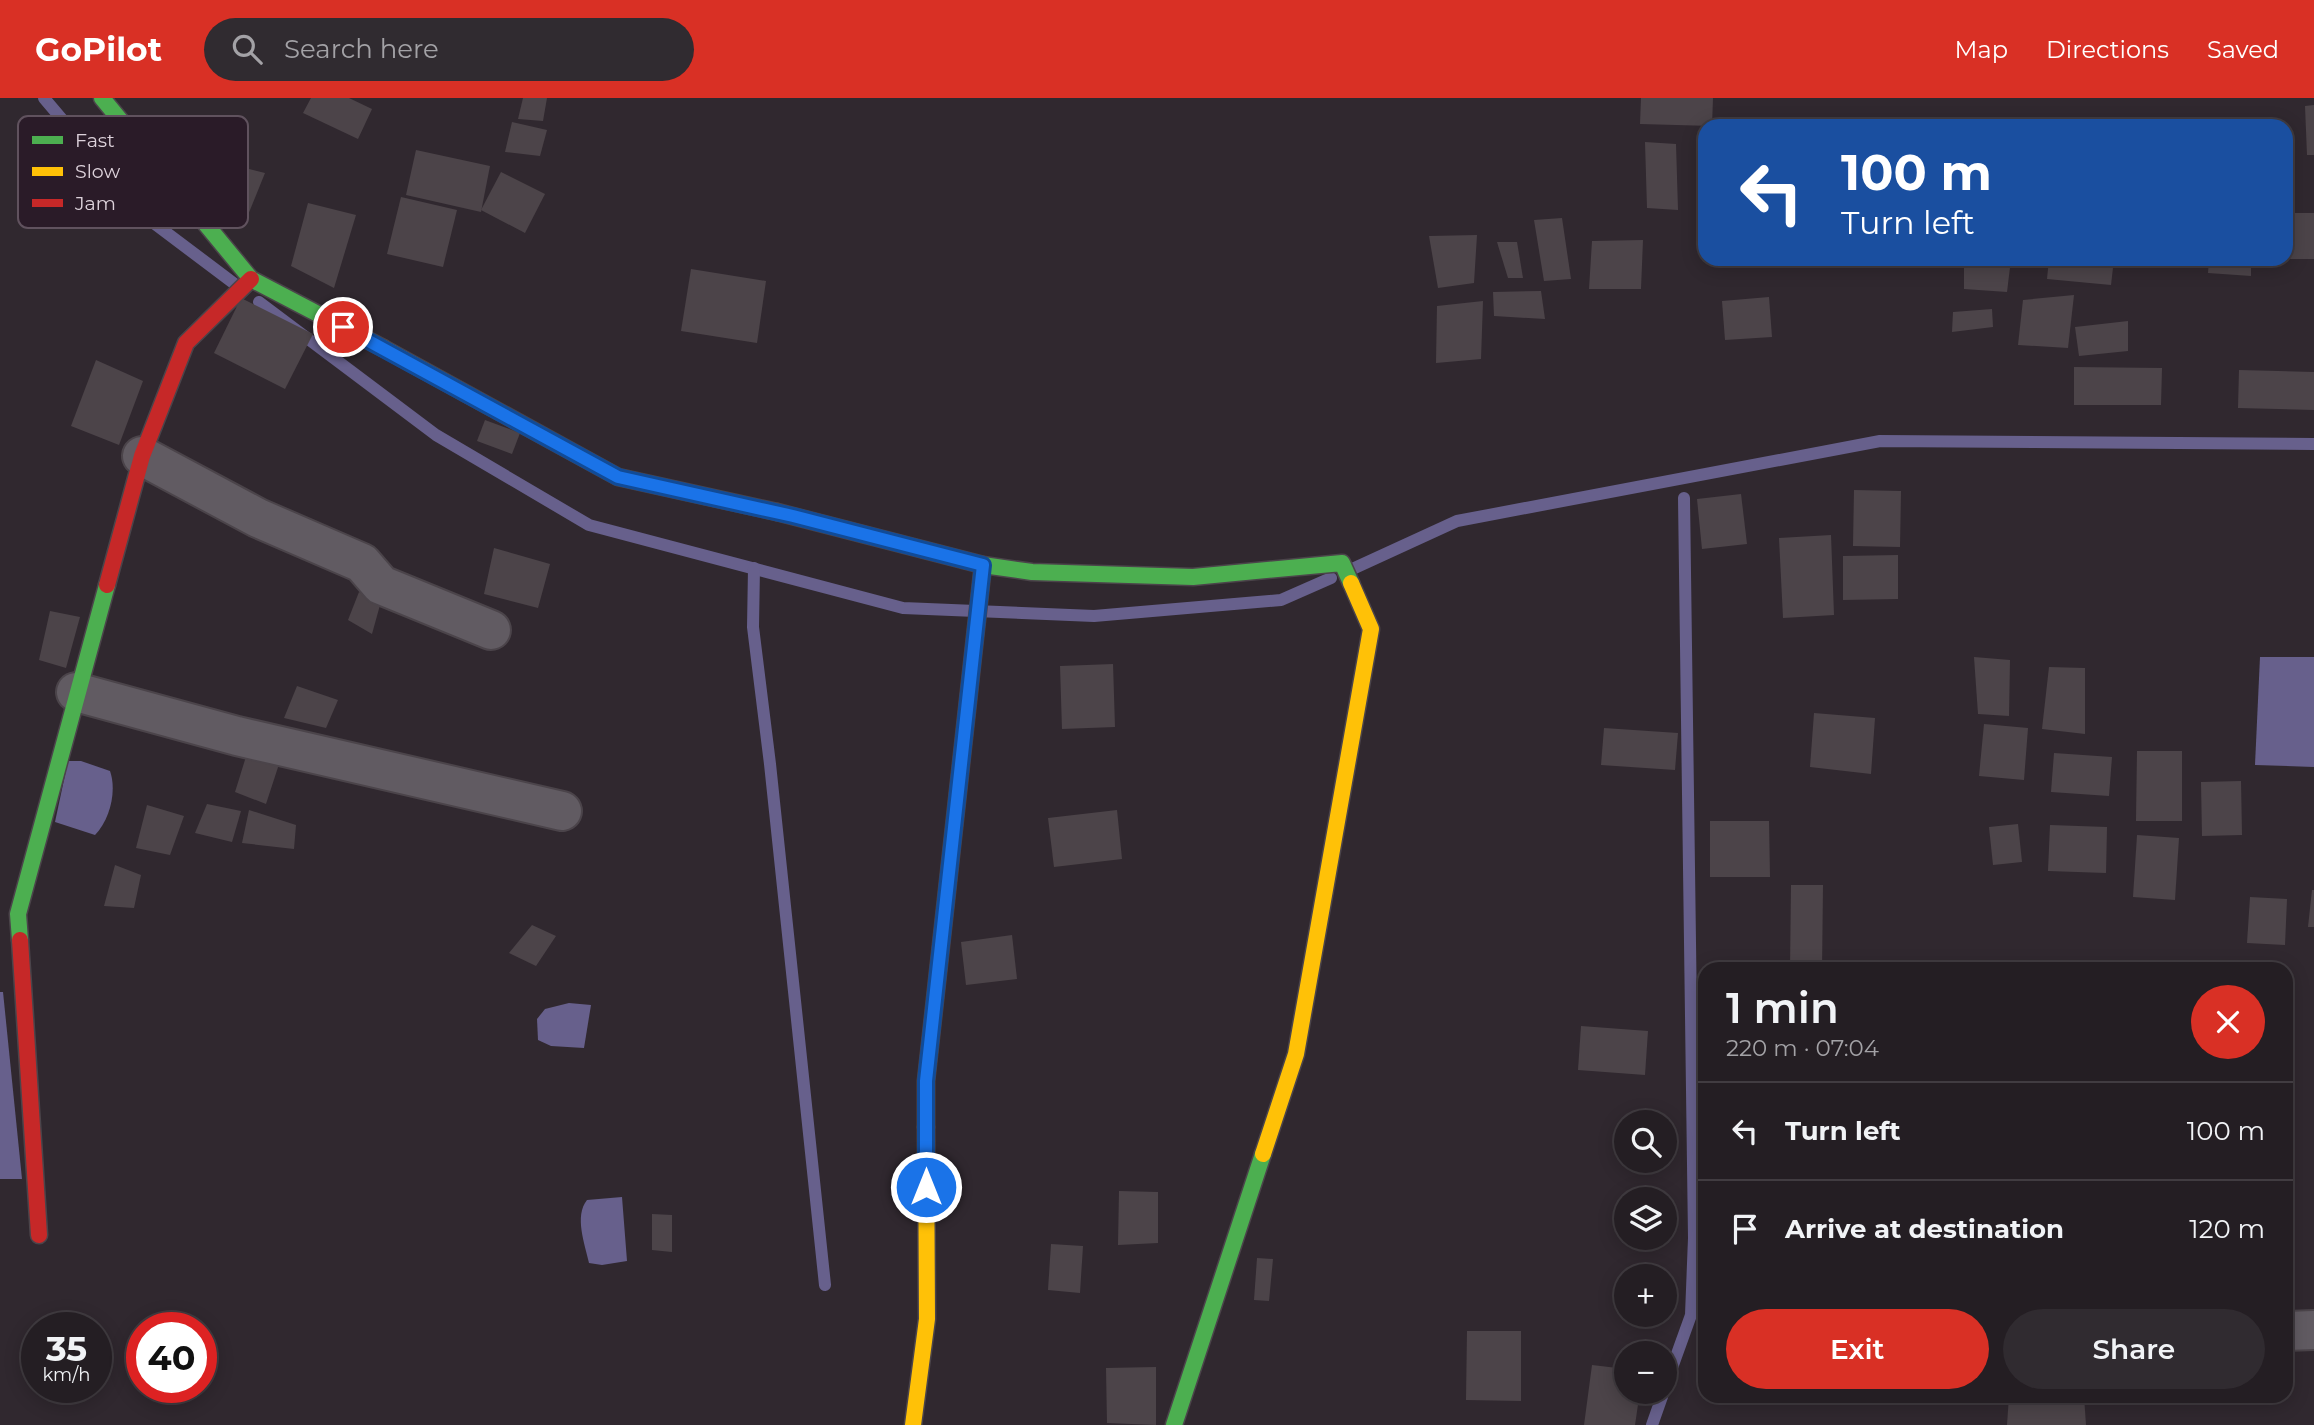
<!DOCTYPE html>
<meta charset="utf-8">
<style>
:root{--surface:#241e23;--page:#302b30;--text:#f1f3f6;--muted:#a3a2a6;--line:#413c41;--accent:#d93025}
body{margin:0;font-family:Montserrat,sans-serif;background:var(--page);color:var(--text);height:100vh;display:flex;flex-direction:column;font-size:26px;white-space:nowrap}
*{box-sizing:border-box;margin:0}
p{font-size:23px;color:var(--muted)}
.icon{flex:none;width:38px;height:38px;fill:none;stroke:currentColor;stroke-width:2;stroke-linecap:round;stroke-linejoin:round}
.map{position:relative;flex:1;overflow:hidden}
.details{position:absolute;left:1698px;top:864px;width:595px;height:441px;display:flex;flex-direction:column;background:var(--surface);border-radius:21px;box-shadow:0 4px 18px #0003,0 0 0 2px var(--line)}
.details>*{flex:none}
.guide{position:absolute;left:1698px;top:21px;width:595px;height:147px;border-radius:21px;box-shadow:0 4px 18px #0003,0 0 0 2px var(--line);background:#1a4fa0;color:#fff;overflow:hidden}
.buttons{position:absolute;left:1614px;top:1012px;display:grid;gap:14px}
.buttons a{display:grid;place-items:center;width:63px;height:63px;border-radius:50%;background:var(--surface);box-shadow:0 4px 18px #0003,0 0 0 2px var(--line);font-size:35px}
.speed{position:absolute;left:21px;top:1214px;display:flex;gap:14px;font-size:35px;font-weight:700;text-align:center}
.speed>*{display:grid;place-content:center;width:91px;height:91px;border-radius:50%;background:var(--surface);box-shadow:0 4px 18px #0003,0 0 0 2px var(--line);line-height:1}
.speed small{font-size:18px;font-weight:400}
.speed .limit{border:10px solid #d22;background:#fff;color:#111}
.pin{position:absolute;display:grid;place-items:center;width:60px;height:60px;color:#fff;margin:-30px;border:4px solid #fff;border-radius:50%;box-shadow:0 2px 7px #0007}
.me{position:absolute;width:77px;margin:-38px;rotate:0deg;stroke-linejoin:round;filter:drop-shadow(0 0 5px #0008)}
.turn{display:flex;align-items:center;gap:24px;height:147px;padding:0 28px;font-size:32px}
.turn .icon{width:91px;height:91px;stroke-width:2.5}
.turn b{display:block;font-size:49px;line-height:60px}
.round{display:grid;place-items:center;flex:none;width:74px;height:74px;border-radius:37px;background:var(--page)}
.head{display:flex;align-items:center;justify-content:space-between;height:119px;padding:0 28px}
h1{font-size:42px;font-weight:600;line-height:52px}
.cta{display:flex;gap:14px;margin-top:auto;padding:14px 28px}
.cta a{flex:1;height:80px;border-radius:42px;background:var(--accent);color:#fff;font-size:28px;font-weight:600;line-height:80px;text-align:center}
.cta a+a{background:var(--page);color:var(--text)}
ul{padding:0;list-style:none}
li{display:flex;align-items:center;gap:21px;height:98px;padding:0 28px;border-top:2px solid var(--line)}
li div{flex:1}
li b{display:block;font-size:26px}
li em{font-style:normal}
header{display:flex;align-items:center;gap:42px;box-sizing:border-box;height:98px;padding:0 35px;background:var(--accent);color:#fff}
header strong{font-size:33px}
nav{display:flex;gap:38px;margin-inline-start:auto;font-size:24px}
.search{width:490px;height:63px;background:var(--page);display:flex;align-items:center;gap:18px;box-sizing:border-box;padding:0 24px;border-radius:38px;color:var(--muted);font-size:26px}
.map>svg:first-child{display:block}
.water{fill:#67608c}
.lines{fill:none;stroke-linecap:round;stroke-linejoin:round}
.stream{stroke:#67608c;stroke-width:12}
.building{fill:#4c4449}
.street-casing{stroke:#4b444a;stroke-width:42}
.fast-casing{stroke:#4b444a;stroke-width:19}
.slow-casing{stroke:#4b444a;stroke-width:19}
.jam-casing{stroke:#4b444a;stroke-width:19}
.street{stroke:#615b62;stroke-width:38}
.fast{stroke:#4caf50;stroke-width:16}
.slow{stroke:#ffc107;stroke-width:16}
.jam{stroke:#c62828;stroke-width:16}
.route-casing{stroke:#114b97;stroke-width:18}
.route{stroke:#1a73e8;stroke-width:12}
.key{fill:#2a1b28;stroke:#60525e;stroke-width:2}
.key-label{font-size:19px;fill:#ddd2db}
</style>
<header>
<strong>GoPilot</strong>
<div class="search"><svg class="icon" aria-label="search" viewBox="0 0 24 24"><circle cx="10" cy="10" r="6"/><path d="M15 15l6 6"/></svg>Search here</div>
<nav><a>Map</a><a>Directions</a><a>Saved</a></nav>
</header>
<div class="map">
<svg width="2314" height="1327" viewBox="0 0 2314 1327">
<rect width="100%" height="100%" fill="#30282f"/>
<g class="water">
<polygon points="2260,559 2314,559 2314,669 2255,667"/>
<path d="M68,663H81L110,673C117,693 110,722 95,737L55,724Z"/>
<polygon points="0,894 3,894 22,1081 0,1081"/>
<polygon points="569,905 591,907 584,950 551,948 538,942 537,921 545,911"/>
<path d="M622,1099L627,1163L602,1167L589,1165C585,1146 574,1118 587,1102Z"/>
</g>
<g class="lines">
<g class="stream">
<polyline points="44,0 143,117 236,187"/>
<polyline points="259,204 436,337 589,427 903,510 1094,518 1281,502 1331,480"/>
<polyline points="754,470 753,529 770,666 825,1187"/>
<polyline points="1348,473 1457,423 1880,343 2314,346"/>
<polyline points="1664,1292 1691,1217 1694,1140 1684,400"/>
<polyline points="1652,1327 1664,1293"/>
</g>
</g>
<g class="building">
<polygon points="311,0 349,0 372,11 358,41 303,15"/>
<polygon points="523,0 547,0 543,23 518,21"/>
<polygon points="1641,0 1713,0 1712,28 1640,26"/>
<polygon points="2314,7 2314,57 2307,57 2305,8"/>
<polygon points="1960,23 2030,26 2030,28 1960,28"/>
<polygon points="512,24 547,32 540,58 505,54"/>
<polygon points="1645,44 1676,46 1678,112 1647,110"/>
<polygon points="416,52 490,68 481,114 406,97"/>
<polygon points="206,60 265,75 248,117 200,100"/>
<polygon points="501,74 545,96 525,135 481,112"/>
<polygon points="401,99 457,112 443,169 387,156"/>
<polygon points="308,105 356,117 334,190 291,168"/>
<rect x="2286" y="115" width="28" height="46"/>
<polygon points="1562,120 1571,181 1544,183 1534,122"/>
<polygon points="1477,137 1474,185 1438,190 1429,138"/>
<polygon points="1643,142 1641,191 1589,191 1592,143"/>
<polygon points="1497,144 1517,144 1523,180 1508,180"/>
<polygon points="1964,161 2011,161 2007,194 1964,191"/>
<polygon points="2049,161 2114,161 2111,187 2047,181"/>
<polygon points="2209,161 2251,161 2251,178 2208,175"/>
<polygon points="691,171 766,183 757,245 681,233"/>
<polygon points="1541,193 1545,221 1494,218 1493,194"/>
<polygon points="2074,197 2068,250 2018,247 2023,202"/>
<polygon points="1769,199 1772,239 1725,242 1722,203"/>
<polygon points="241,200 313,236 285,291 214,255"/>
<polygon points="1483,203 1481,261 1436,265 1437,208"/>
<polygon points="1992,211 1993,229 1952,234 1953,214"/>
<polygon points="2128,223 2128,253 2079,258 2075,229"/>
<polygon points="96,262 143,283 119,347 71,328"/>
<polygon points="2074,269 2162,270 2161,307 2074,307"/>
<polygon points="2239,272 2314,274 2314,312 2238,310"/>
<polygon points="485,322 520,335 512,356 477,343"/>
<polygon points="1854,392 1901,393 1900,449 1853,448"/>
<polygon points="1741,396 1747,446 1702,451 1697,401"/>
<polygon points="1831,437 1834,517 1783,520 1779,440"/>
<polygon points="494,450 550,466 538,510 484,496"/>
<polygon points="1898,457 1898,501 1843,502 1843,458"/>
<polygon points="359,494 380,507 372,536 348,522"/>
<polygon points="50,513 80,519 66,570 39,562"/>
<polygon points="1974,559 2010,562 2009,618 1978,616"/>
<polygon points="1113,566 1115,629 1062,631 1060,568"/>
<polygon points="2049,569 2085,570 2085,636 2042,631"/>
<polygon points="297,588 338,602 326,630 284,620"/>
<polygon points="1814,615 1875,620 1871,676 1810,669"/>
<polygon points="1984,626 2028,630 2024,682 1979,678"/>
<polygon points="1604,630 1678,635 1675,672 1601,667"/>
<polygon points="249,649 282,657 266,706 235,694"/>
<polygon points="2137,653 2182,653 2182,723 2136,723"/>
<polygon points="2054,655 2112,659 2109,698 2051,694"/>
<polygon points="2241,683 2242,737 2202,738 2201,684"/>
<polygon points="207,706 241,713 232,744 195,735"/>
<polygon points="147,707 184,718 170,757 136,750"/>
<polygon points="249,712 296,727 294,751 242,745"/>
<polygon points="1117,712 1122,761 1054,769 1048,720"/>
<polygon points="1710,723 1769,723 1770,779 1710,779"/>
<polygon points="2018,726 2022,764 1993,767 1989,729"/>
<polygon points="2050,727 2107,729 2106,775 2048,773"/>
<polygon points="2137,737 2179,740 2175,802 2133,799"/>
<polygon points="115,767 141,777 134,810 104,808"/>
<polygon points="1791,787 1823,787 1822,872 1790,872"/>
<polygon points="2312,792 2314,792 2314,829 2308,829"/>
<polygon points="2250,799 2287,801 2285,847 2247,845"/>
<polygon points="532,827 556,838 536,868 509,855"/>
<polygon points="1012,837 1017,881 966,887 961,844"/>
<polygon points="2120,865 2164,868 2164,872 2119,872"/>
<polygon points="2037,866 2103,866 2103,872 2036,872"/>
<polygon points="1581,928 1648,933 1645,977 1578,972"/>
<polygon points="1119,1093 1158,1094 1158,1145 1118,1147"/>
<polygon points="652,1116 672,1117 672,1154 652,1152"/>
<polygon points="1051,1146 1083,1148 1080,1195 1048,1192"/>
<polygon points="1257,1160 1273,1161 1269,1203 1254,1202"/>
<polygon points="1467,1233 1521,1233 1521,1303 1466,1302"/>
<polygon points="1592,1267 1626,1271 1626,1293 1640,1293 1635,1327 1584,1327"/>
<polygon points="1156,1269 1156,1327 1107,1325 1106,1270"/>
<polygon points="2009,1298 2084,1298 2086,1327 2007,1327"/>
</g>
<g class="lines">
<defs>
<g id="street">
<polyline points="142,358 258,420 362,465 381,487 491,532"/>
<polyline points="76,594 237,638 562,713"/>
<polyline points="2286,1233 2314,1232"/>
</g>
<g id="fast">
<polyline points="102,0 251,181 383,250"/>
<polyline points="777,414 983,467 1032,474 1193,479 1342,465 1351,485"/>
<polyline points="20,842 18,816 107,487"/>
<polyline points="926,1029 926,983 983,467"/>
<polyline points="1174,1327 1263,1056"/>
</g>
<g id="slow">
<polyline points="383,250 618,379 777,414"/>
<polyline points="1263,1056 1296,956 1371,531 1351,485"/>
<polyline points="913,1327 927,1221 926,1029"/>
</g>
<g id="jam">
<polyline points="107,487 142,358 186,245 251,181"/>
<polyline points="20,842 39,1137"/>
</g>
</defs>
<use href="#street" class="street-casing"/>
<use href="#fast" class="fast-casing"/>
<use href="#slow" class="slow-casing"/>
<use href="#jam" class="jam-casing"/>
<use href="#street" class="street"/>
<use href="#fast" class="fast"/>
<use href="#slow" class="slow"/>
<use href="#jam" class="jam"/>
</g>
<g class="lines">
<defs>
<polyline id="route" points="343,229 618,379 793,418 983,467 926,983 926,1089"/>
</defs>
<use href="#route" class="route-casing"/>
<use href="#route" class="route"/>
</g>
<rect x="18" y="18" width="230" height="112" rx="10" class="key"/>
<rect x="32" y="38" width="31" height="8" fill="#4caf50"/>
<rect x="32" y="69" width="31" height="9" fill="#ffc107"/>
<rect x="32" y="101" width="31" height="8" fill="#c62828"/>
<g class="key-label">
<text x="75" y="49">Fast</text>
<text x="75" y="80">Slow</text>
<text x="75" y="112">Jam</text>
</g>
</svg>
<div class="buttons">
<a><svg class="icon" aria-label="search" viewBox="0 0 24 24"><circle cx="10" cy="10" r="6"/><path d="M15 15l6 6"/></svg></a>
<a><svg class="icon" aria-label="layers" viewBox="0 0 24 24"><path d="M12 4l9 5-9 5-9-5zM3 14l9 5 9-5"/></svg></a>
<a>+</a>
<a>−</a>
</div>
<div class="speed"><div>35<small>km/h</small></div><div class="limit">40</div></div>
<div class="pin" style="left:343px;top:229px;background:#d93025"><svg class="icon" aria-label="arrive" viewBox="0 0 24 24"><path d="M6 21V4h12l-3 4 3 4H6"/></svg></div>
<svg class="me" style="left:926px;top:1089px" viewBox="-20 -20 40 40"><circle r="17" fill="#1a73e8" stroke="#fff" stroke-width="3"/><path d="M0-11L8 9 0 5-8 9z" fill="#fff"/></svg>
<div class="guide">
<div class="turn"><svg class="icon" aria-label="left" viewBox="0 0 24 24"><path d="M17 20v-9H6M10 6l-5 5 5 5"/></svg><div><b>100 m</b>Turn left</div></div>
</div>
<section class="details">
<div class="head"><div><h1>1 min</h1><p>220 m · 07:04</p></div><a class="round" style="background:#d93025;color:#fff"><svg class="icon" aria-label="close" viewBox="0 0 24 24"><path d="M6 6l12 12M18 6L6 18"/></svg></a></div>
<ul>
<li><svg class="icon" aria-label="left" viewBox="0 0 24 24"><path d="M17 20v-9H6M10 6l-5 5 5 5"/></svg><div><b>Turn left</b></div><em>100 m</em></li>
<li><svg class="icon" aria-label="arrive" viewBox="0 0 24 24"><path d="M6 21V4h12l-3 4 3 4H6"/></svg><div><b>Arrive at destination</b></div><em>120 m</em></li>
</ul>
<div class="cta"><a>Exit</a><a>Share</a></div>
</section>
</div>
